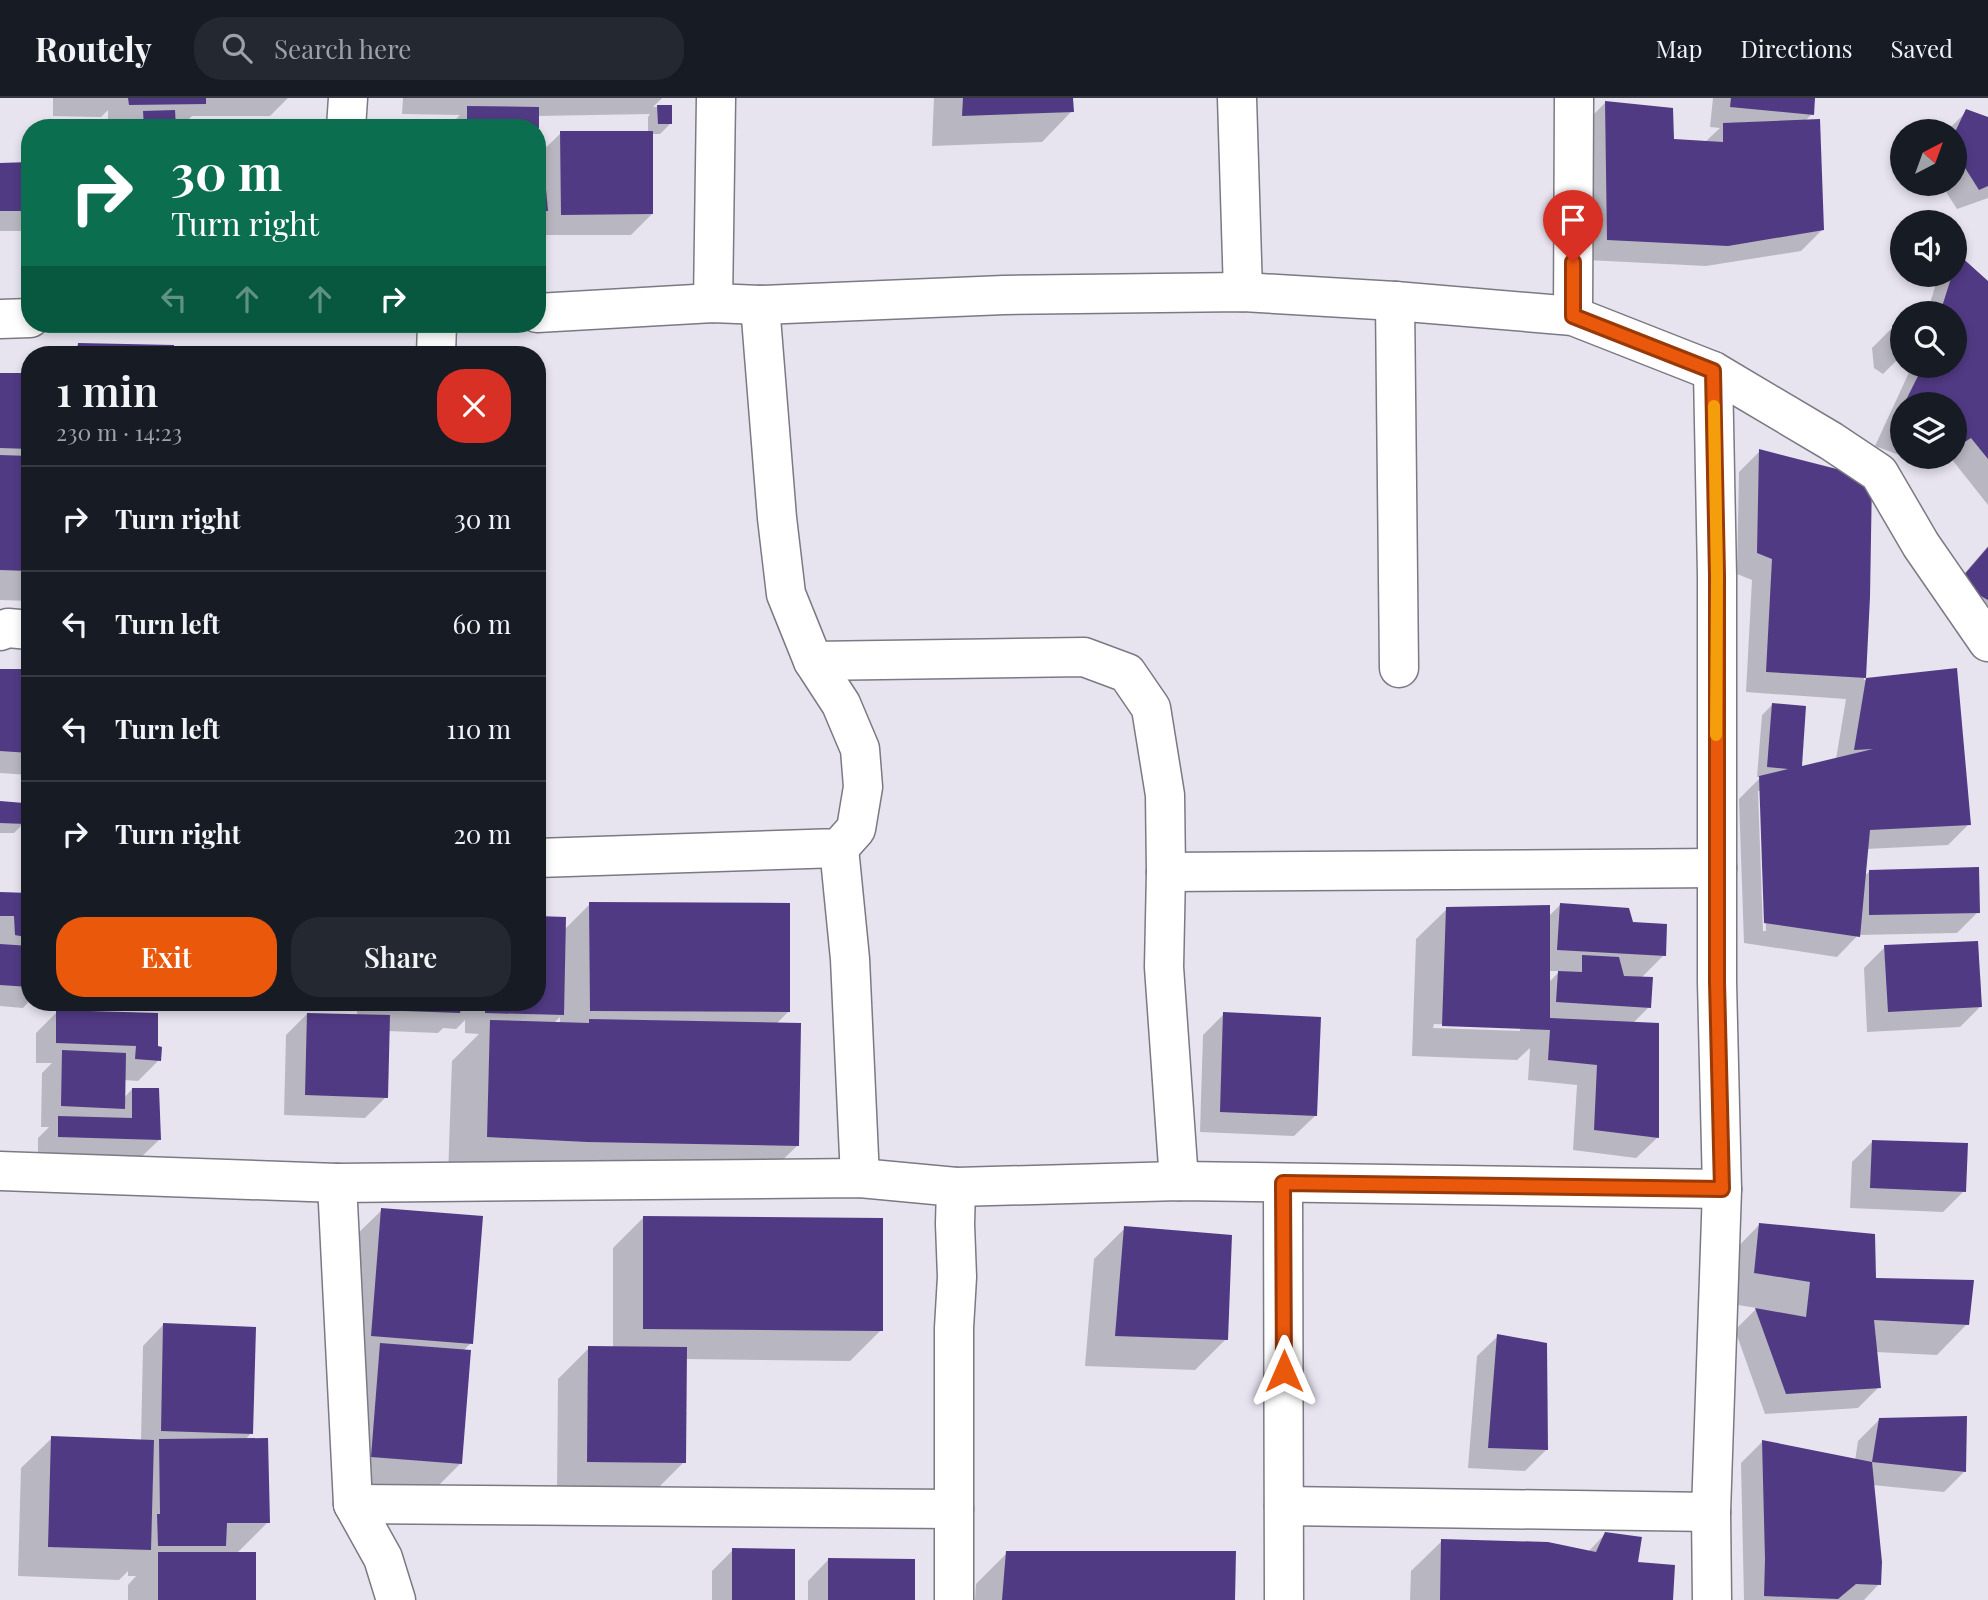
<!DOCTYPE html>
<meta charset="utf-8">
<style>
:root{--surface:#171b24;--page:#242831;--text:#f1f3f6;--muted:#9ea1a6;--line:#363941;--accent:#ea580c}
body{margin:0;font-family:"Playfair Display",serif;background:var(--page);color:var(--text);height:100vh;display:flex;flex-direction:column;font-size:26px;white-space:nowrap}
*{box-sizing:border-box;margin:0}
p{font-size:23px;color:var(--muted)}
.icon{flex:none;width:38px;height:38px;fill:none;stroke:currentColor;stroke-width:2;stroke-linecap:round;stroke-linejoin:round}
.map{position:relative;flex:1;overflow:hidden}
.side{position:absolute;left:21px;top:248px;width:525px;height:665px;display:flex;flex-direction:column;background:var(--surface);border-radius:28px;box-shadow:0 4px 10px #0003}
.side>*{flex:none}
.banner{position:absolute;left:21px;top:21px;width:525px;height:214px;border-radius:28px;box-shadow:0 4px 10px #0003;background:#0b6e4f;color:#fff;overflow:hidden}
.needle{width:46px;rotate:41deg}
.buttons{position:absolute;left:1890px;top:21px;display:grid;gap:14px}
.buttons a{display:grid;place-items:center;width:77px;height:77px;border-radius:50%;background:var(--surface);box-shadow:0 4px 10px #0003;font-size:35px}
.pin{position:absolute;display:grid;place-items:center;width:60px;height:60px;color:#fff;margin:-72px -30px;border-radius:50% 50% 50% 0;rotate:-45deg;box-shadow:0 0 7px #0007}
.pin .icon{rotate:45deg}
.me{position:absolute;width:77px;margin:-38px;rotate:0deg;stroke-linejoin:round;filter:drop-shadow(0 0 5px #0008)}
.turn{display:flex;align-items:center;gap:24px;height:147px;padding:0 35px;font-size:32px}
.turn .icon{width:91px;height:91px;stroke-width:2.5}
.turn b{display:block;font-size:49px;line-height:60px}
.lanes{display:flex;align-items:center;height:66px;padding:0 35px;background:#0003;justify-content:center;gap:35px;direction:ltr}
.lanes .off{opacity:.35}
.round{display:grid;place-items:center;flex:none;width:74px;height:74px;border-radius:28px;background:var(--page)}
.summary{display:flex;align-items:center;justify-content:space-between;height:119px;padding:0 35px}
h1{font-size:42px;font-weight:600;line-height:52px}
.action{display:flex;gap:14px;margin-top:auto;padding:14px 35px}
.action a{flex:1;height:80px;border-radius:28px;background:var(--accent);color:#fff;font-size:28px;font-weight:600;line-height:80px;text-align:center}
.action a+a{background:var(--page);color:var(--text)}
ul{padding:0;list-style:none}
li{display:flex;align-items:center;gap:21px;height:105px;padding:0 35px;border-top:2px solid var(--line)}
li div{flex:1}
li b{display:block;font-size:26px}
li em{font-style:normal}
header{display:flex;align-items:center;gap:42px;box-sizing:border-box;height:98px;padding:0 35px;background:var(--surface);border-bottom:2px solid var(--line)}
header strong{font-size:33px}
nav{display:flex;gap:38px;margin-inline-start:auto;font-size:24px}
.search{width:490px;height:63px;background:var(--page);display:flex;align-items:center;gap:18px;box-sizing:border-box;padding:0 24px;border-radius:28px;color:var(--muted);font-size:26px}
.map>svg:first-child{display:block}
.shadow{fill:#0003;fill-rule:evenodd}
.building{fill:#513a84}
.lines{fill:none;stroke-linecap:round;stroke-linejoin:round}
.minor-casing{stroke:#7b7983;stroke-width:41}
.minor{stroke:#fff;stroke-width:38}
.route-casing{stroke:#983908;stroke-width:18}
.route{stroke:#ea580c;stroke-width:12}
.slow{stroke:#f59e0b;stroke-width:12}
</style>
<header>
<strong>Routely</strong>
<div class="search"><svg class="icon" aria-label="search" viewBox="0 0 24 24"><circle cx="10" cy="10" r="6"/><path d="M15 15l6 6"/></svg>Search here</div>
<nav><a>Map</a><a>Directions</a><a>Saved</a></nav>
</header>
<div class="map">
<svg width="1988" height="1502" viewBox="0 0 1988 1502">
<rect width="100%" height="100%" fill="#e7e4f0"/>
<g class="shadow">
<polygon points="53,0 288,0 270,18 192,18 184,26 174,26 174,30 134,30 133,27 108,27 108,12 101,19 53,18"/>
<polygon points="403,0 662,0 653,9 670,8 670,26 660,36 652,36 652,116 631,137 540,137 540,118 537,121 537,72 540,72 540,57 537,60 537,58 561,35 648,35 648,19 650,16 537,18 537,30 447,30 460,17 402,16"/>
<polygon points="934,0 1071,0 1072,13 1042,44 932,48"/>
<polygon points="1713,0 1813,0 1812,16 1805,23 1822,132 1801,153 1706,168 1587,162 1585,25 1606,4 1672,42 1705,44 1720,30 1710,29"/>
<polygon points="1967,13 1988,21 1988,100 1957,111 1941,86 1955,86 1955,33 1947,33"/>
<rect x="0" y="66" width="30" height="67"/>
<polygon points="1958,159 1988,185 1988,407 1950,359 1932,370 1904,359 1955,359 1955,306 1902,306 1902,358 1875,348 1912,268 1955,268 1955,215 1927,215 1938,179 1940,177 1955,177 1955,162"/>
<polygon points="1893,229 1902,235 1902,257 1883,276 1874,270 1872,250"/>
<polygon points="78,247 173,249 173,257 68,257"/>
<polygon points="0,276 30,277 30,503 0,502"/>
<path d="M1760,353L1868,499L1864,582L1955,572L1969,726L1948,747L1866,751L1863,779L1870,773L1978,814L1957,835L1858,837L1837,859L1744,845L1739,701L1761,679H1757L1762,617L1772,607L1800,670L1836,661L1846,601L1746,594L1752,482L1737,476L1739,374ZM1758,693H1761L1766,833H1763Z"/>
<polygon points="1988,448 1988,537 1973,526 1938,506"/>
<polygon points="0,573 30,573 30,677 0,675"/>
<polygon points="0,705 24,725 14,735 0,735"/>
<polygon points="0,795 30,797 30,902 23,910 0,908"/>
<path d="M590,806L789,913L775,927L798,1047L758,1086L448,1078L452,963L479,936L465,935V922L456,931L443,930L438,935L388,933L386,999L365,1020L284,1017L286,937L307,916L357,918V905H537L564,832ZM560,919V926H553Z"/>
<path d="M1560,807L1631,825L1664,857L1641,880L1649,909L1633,925L1657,1040L1636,1060L1573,1052L1577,987L1528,982L1530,950L1517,962L1412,958L1416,841L1447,811L1548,819ZM1548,873H1560L1548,885ZM1434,926L1520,929V933L1433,930Z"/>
<polygon points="1885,849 1981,908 1960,929 1867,934 1864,870"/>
<polygon points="57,914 156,950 159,962 138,983 124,982 123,1001 132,991 159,1042 138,1062 38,1059 38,1040 49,1029 41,1029 42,975 52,965 36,965 36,935"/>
<polygon points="1224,916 1315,1018 1294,1038 1200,1034 1203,937"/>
<polygon points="1873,1043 1964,1093 1943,1114 1850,1110 1852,1064"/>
<polygon points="382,1112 471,1245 463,1253 460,1366 430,1396 341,1389 351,1142"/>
<polygon points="644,1119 881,1232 850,1263 685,1261 684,1364 653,1395 557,1394 558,1281 589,1250 613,1250 613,1150"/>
<polygon points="1759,1127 1875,1181 1967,1226 1937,1257 1876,1254 1879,1289 1858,1310 1765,1316 1735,1232 1757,1210 1725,1205 1729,1158"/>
<polygon points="1125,1130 1226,1241 1195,1272 1085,1268 1094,1161"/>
<polygon points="163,1227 251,1335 245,1342 268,1424 236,1456 255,1502 128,1502 128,1487 136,1478 128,1478 128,1473 119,1482 18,1478 21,1370 52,1340 141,1343 143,1248"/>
<polygon points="1498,1238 1546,1352 1525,1373 1468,1370 1477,1258"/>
<polygon points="1879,1322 1965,1373 1944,1394 1872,1387 1879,1486 1864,1502 1744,1502 1741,1365 1762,1344 1855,1363 1858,1343"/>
<polygon points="1605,1436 1671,1502 1410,1502 1411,1473 1442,1443 1588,1454"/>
<polygon points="733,1452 793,1502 712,1502 712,1473"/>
<polygon points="1007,1455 1233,1502 975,1502 976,1486"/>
<polygon points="828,1462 913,1502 808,1502 808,1483"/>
</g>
<g class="building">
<polygon points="128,0 206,0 206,6 129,7"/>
<polygon points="963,0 1073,0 1074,14 962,18"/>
<polygon points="1731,0 1815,0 1814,17 1730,9"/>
<polygon points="1605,3 1673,10 1674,41 1723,44 1723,25 1820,21 1824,132 1728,148 1607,142"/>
<polygon points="657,7 672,7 672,26 658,26"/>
<polygon points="467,8 539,9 539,30 467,30"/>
<polygon points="1966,11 1988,19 1988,88 1979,92 1955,54 1955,34"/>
<polygon points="175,12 176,30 144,30 143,13"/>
<polygon points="560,33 653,33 653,116 561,117"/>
<polygon points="30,64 30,113 0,113 0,65"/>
<polygon points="537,70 544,70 548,113 537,113"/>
<polygon points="1958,156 1988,183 1988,361 1971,340 1955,350 1955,306 1904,306 1923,268 1955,268 1955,215 1940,215 1952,177 1955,177 1955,167"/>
<polygon points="1892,227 1902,233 1902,255 1894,249"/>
<polygon points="78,245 174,247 174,257 77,257"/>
<polygon points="0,275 30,275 30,351 0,350"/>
<polygon points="1759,351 1872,380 1870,499 1866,580 1957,570 1971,727 1870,732 1860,839 1764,825 1759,678 1788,671 1767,669 1772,605 1806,608 1802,668 1873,651 1854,652 1866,580 1766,574 1772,461 1757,455"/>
<polygon points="0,357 30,358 30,473 0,472"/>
<polygon points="1988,449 1988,502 1957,485"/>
<polygon points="0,571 30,571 30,655 0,653"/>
<polygon points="0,703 24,705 26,726 0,725"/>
<polygon points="1979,769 1980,815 1869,817 1869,772"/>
<polygon points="0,794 30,795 30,840 15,837 14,818 0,818"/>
<polygon points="589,804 790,805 790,914 590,913"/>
<polygon points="1560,805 1629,810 1633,824 1667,826 1666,858 1557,852"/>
<polygon points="1550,807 1550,920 1659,925 1659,1040 1594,1032 1597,967 1548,962 1550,932 1442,928 1446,809"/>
<polygon points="537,818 566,819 564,917 485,915 485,905 537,905"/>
<polygon points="1978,843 1982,909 1888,914 1884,847"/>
<polygon points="0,846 30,848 30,889 0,887"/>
<polygon points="1582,857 1619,859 1624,878 1653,879 1651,910 1556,904 1558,873 1582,874"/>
<polygon points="377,905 478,905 478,911 461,910 460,915 377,912"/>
<polygon points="56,912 158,915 158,948 162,949 161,963 135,961 136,948 56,945"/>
<polygon points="1223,914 1321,919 1317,1018 1220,1014"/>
<polygon points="307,915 390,917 388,1000 305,997"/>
<polygon points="589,921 801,925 799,1048 587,1044 487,1039 490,922 589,925"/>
<polygon points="62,952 126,955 125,1011 61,1008"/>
<polygon points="132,990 159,990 161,1042 58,1039 58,1018 132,1020"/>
<polygon points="1872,1042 1968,1045 1966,1094 1870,1090"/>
<polygon points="381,1110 483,1118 473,1246 371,1238"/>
<polygon points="643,1118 883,1120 883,1233 643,1231"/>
<polygon points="1759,1125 1875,1136 1876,1180 1974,1182 1969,1227 1874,1222 1881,1290 1786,1296 1755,1210 1806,1219 1810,1184 1754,1175"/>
<polygon points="1124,1128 1232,1137 1228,1242 1115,1238"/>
<polygon points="163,1225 256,1229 253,1336 161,1333"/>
<polygon points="1497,1236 1547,1245 1548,1352 1488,1350"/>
<polygon points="380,1245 471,1252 462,1366 371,1359"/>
<polygon points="588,1248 687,1249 686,1365 587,1364"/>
<polygon points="1967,1318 1966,1374 1872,1364 1879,1320"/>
<polygon points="51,1338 154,1342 151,1452 48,1449"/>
<polygon points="268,1340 270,1425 227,1425 226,1448 158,1448 157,1416 160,1416 159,1341"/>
<polygon points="1762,1342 1872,1364 1882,1464 1881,1487 1856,1486 1838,1501 1764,1498 1765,1461"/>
<polygon points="1605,1434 1642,1439 1638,1464 1675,1467 1673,1502 1440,1502 1441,1441 1548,1444 1596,1454"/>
<polygon points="732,1450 795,1451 795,1502 732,1502"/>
<polygon points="1006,1453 1236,1453 1235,1502 1002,1502"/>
<rect x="158" y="1454" width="98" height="48"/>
<polygon points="828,1460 915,1461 915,1502 828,1502"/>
</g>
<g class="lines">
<defs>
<g id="minor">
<polyline points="1237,0 1243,194"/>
<polyline points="346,30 348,0"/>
<polyline points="1395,203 1399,570"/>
<polyline points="713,205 716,0"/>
<polyline points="537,215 713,205 760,207 1004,197 1243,194 1395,203 1573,218 1713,273 1831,343 1879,375 1921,447 1988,544"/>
<polyline points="1573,218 1574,0"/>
<polyline points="0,221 30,220"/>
<polyline points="436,257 437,226"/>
<polyline points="0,533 8,530 30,532"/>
<polyline points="813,563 1084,559 1127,575 1151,610 1165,697 1166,774 1164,869 1179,1083"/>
<polyline points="839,750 850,861 860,1080"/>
<polyline points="537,760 839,750 856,731 863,689 860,651 841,606 813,563 786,496 777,420 760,207"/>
<polyline points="1166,774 1717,770"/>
<polyline points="0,1073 337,1085 860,1080 956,1089 1179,1083 1722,1091"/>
<polyline points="337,1085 353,1406 383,1460 396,1502"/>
<polyline points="1283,1085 1284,1502"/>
<polyline points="353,1406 954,1411"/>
<polyline points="1284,1408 1711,1414"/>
<polyline points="954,1502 954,1230 957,1179 955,1126 956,1089"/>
<polyline points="1712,1502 1711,1414 1722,1091 1717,884 1717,478 1713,273"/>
</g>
</defs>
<use href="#minor" class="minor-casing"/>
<use href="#minor" class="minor"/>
</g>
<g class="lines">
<defs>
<polyline id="route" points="1284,1273 1283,1085 1722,1091 1717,884 1717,478 1713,273 1573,218 1573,164"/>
</defs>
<use href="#route" class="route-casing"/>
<use href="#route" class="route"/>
<polyline class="slow" points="1714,308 1717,478 1716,637"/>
</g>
</svg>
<div class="buttons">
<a><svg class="needle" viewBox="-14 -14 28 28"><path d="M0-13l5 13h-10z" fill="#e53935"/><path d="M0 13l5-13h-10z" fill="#9ea1a6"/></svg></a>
<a><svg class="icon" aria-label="sound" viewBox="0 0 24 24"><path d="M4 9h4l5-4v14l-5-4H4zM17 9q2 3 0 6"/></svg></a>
<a><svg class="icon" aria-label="search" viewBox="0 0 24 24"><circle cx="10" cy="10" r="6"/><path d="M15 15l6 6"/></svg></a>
<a><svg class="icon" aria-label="layers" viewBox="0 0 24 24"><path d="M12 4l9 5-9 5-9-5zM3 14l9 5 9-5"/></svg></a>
</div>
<div class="pin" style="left:1573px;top:164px;background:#d93025"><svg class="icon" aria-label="arrive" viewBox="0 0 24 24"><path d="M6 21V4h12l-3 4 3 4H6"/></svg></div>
<svg class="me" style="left:1284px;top:1273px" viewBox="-20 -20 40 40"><path d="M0-17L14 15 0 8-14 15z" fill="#ea580c" stroke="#fff" stroke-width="4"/></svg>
<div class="banner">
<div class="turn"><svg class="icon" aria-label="right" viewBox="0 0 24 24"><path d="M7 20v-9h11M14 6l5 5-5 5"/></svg><div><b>30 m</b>Turn right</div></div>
<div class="lanes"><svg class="icon off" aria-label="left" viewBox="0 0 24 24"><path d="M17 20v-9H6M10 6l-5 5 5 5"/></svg><svg class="icon off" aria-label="ahead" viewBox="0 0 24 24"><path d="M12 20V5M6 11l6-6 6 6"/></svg><svg class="icon off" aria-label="ahead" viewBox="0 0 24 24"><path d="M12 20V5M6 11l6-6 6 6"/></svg><svg class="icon" aria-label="right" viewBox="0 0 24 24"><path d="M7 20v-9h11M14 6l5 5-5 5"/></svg></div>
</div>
<section class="side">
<div class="summary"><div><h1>1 min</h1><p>230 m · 14:23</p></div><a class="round" style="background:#d93025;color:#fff"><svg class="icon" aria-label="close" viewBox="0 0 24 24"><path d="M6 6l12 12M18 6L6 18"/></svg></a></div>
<ul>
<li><svg class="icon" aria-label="right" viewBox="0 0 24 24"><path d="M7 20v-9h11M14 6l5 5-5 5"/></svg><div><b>Turn right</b></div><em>30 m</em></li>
<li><svg class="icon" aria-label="left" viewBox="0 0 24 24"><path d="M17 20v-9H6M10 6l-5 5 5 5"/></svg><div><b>Turn left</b></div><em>60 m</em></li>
<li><svg class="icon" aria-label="left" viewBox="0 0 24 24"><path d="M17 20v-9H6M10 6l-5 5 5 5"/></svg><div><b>Turn left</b></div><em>110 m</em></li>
<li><svg class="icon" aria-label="right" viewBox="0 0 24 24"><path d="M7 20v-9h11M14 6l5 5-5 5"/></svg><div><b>Turn right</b></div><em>20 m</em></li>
</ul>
<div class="action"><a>Exit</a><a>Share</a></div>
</section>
</div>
